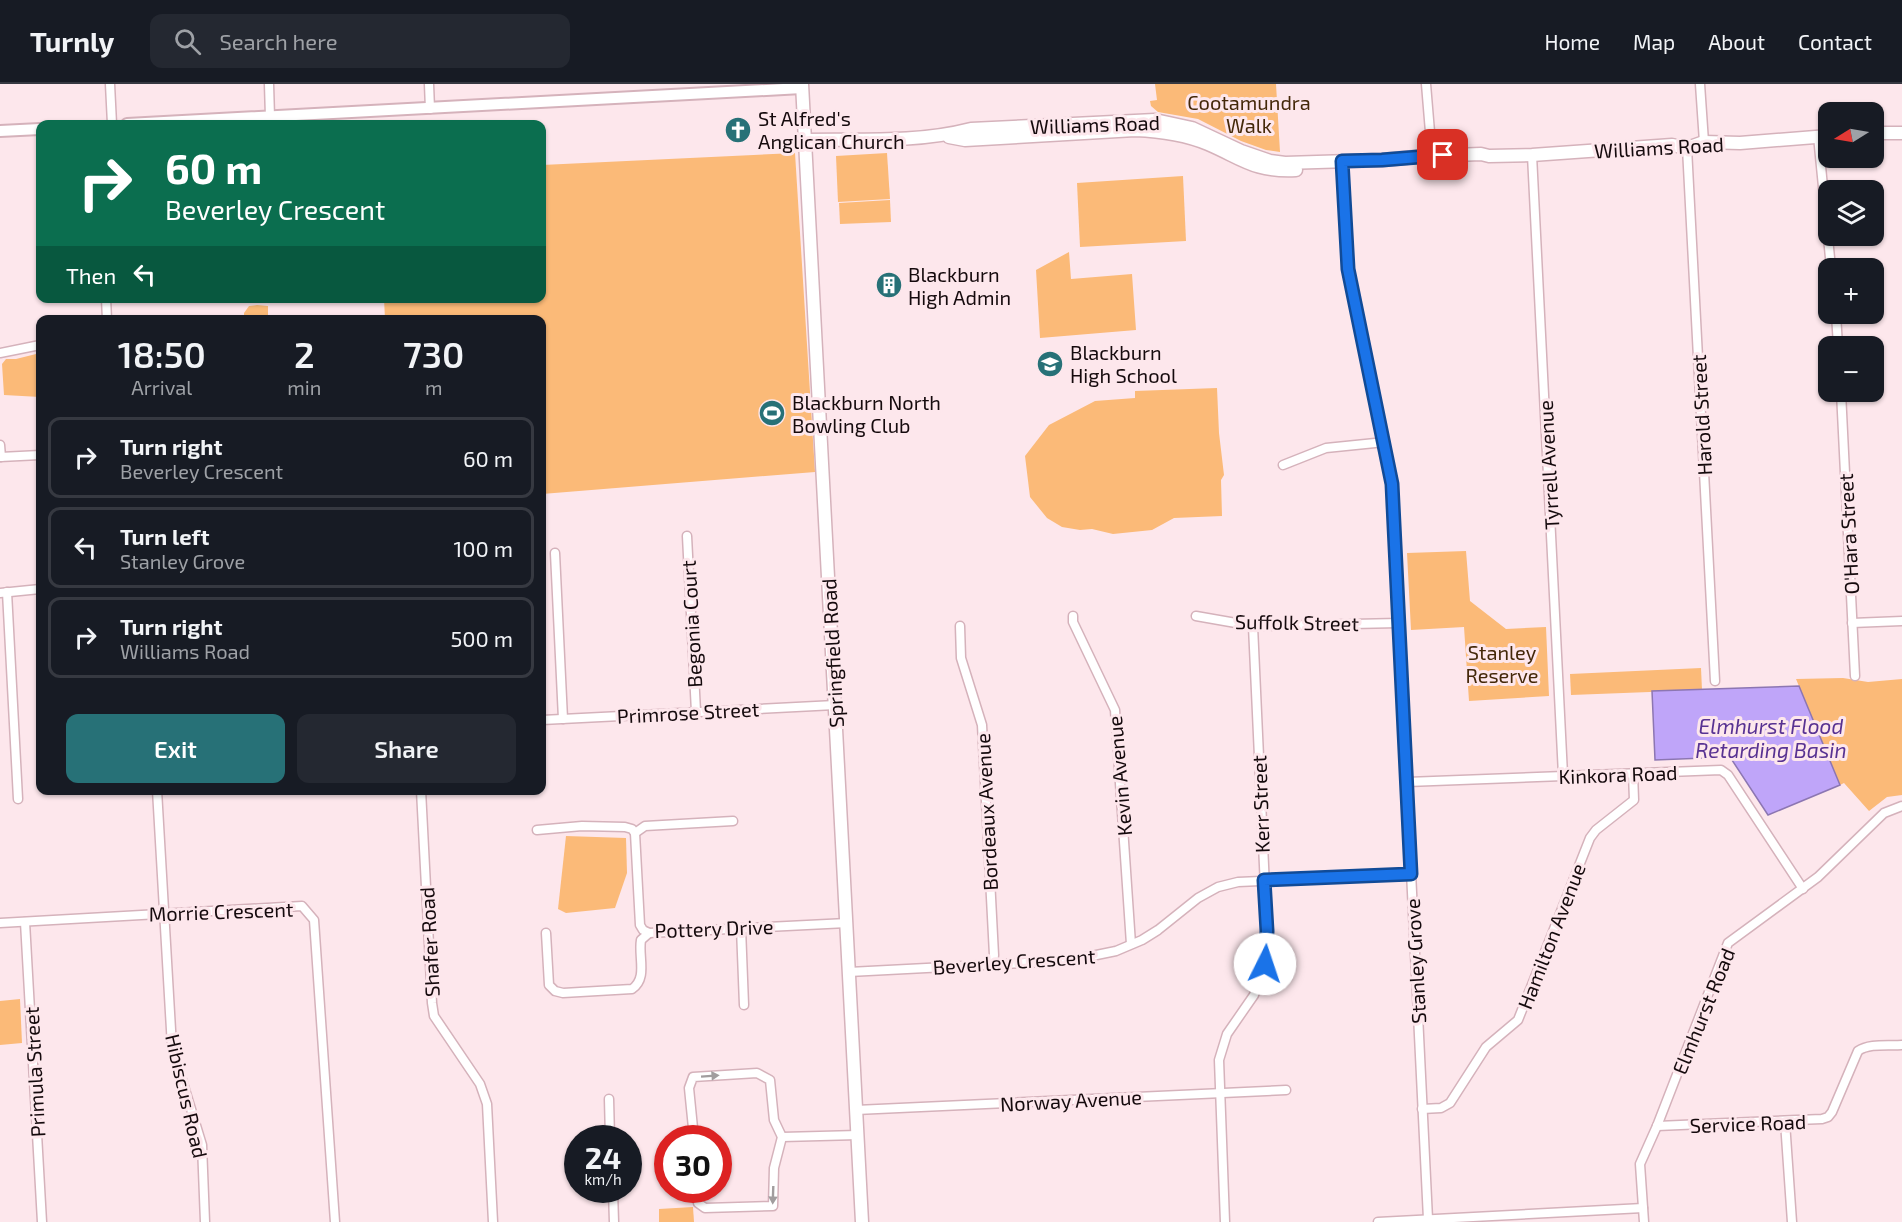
<!DOCTYPE html>
<meta charset="utf-8">
<style>
:root{--surface:#171b24;--page:#242831;--text:#f1f3f6;--muted:#9ea1a6;--line:#363941;--accent:#277177}
body{margin:0;font-family:"Exo 2",sans-serif;background:var(--page);color:var(--text);height:100vh;display:flex;flex-direction:column;font-size:22px;white-space:nowrap}
*{box-sizing:border-box;margin:0}
p{font-size:20px;color:var(--muted)}
.icon{flex:none;width:33px;height:33px;fill:none;stroke:currentColor;stroke-width:2;stroke-linecap:round;stroke-linejoin:round}
.map{position:relative;flex:1;overflow:hidden}
.sheet{position:absolute;left:36px;top:231px;width:510px;height:480px;display:flex;flex-direction:column;background:var(--surface);border-radius:12px;box-shadow:0 2px 4px #0004}
.sheet>*{flex:none}
.banner{position:absolute;left:36px;top:36px;width:510px;height:183px;border-radius:12px;box-shadow:0 2px 4px #0004;background:#0b6e4f;color:#fff;overflow:hidden}
.needle{width:39px;rotate:259deg}
.buttons{position:absolute;left:1818px;top:18px;display:grid;gap:12px}
.buttons a{display:grid;place-items:center;width:66px;height:66px;border-radius:12px;background:var(--surface);box-shadow:0 2px 4px #0004;font-size:30px}
.speed{position:absolute;left:564px;top:1041px;display:flex;gap:12px;font-size:30px;font-weight:700;text-align:center}
.speed>*{display:grid;place-content:center;width:78px;height:78px;border-radius:50%;background:var(--surface);box-shadow:0 2px 4px #0004;line-height:1}
.speed small{font-size:15px;font-weight:400}
.speed .limit{border:9px solid #d22;background:#fff;color:#111}
.pin{position:absolute;display:grid;place-items:center;width:51px;height:51px;color:#fff;margin:-26px;border-radius:12px;box-shadow:0 3px 9px #0006}
.me{position:absolute;width:66px;margin:-33px;rotate:4deg;stroke-linejoin:round;filter:drop-shadow(0 0 4px #0008)}
.turn{display:flex;align-items:center;gap:21px;height:126px;padding:0 30px;font-size:27px}
.turn .icon{width:78px;height:78px;stroke-width:2.5}
.turn b{display:block;font-size:42px;line-height:51px}
.then{display:flex;align-items:center;height:57px;padding:0 30px;background:#0003;gap:12px;font-size:22px}
.eta{display:flex;justify-content:space-evenly;align-items:center;height:102px;text-align:center}
.eta b{font-size:36px;font-weight:600;line-height:42px}
.primary-button{display:flex;gap:12px;margin-top:auto;padding:12px 30px}
.primary-button a{flex:1;height:69px;border-radius:12px;background:var(--accent);color:#fff;font-size:24px;font-weight:600;line-height:69px;text-align:center}
.primary-button a+a{background:var(--page);color:var(--text)}
ul{padding:0;list-style:none}
li{display:flex;align-items:center;gap:18px;height:81px;margin:0 12px 9px;padding:0 18px;border:3px solid var(--line);border-radius:12px}
li div{flex:1}
li b{display:block;font-size:22px}
li em{font-style:normal}
header{display:flex;align-items:center;gap:36px;box-sizing:border-box;height:84px;padding:0 30px;background:var(--surface);border-bottom:2px solid var(--line)}
header strong{font-size:28px}
nav{display:flex;gap:33px;margin-inline-start:auto;font-size:21px}
.search{width:420px;height:54px;background:var(--page);display:flex;align-items:center;gap:15px;box-sizing:border-box;padding:0 21px;border-radius:12px;color:var(--muted);font-size:22px}
.map>svg:first-child{display:block}
.green{fill:#fbba78}
.water{fill:#bfa5f9;stroke:#8c76b2;stroke-width:1.5}
.lines{fill:none;stroke-linecap:round;stroke-linejoin:round}
.minor-casing{stroke:#d5b2bb;stroke-width:11}
.tertiary-casing{stroke:#d5b2bb;stroke-width:14}
.secondary-casing{stroke:#d5b2bb;stroke-width:15}
.minor{stroke:#fff;stroke-width:8}
.tertiary{stroke:#fff;stroke-width:10}
.secondary{stroke:#fff;stroke-width:12}
.oneway{fill:#a19d9e}
.route-casing{stroke:#114b97;stroke-width:15}
.route{stroke:#1a73e8;stroke-width:10}
.labels{text-anchor:middle;dominant-baseline:central;stroke-width:6;stroke-linejoin:round;paint-order:stroke}
.park-label{font-size:20px;fill:#442809;stroke:#fde7ec}
.poi-label{font-size:20px;fill:#150a0d;stroke:#fde7ec;text-anchor:start}
.street-label{font-size:20px;fill:#150a0d;stroke:#fde7ec}
.water-label{font-size:21px;font-style:italic;fill:#583292;stroke:#fde7ec}
</style>
<header>
<strong>Turnly</strong>
<div class="search"><svg class="icon" aria-label="search" viewBox="0 0 24 24"><circle cx="10" cy="10" r="6"/><path d="M15 15l6 6"/></svg>Search here</div>
<nav><a>Home</a><a>Map</a><a>About</a><a>Contact</a></nav>
</header>
<div class="map">
<svg width="1902" height="1138" viewBox="0 0 1902 1138">
<rect width="100%" height="100%" fill="#fde7ec"/>
<g class="green">
<polygon points="1155,0 1276,0 1280,68 1266,66 1241,57 1198,35 1158,28 1151,22 1150,17 1157,16"/>
<polygon points="795,69 815,388 542,410 542,236 385,235 384,215 542,214 542,81"/>
<polygon points="887,69 890,115 838,118 836,72"/>
<polygon points="1183,92 1186,157 1080,163 1077,99"/>
<polygon points="890,116 891,138 840,140 839,119"/>
<polygon points="1069,168 1071,195 1132,190 1136,246 1040,254 1036,186"/>
<polygon points="257,221 268,222 268,235 244,235 244,229 249,222"/>
<polygon points="40,269 40,313 4,311 2,280 6,275 16,275"/>
<polygon points="1217,304 1219,349 1224,391 1221,396 1222,432 1174,434 1152,446 1113,450 1092,445 1080,446 1062,443 1047,434 1030,413 1025,372 1049,341 1095,317 1135,314 1135,307"/>
<polygon points="1466,467 1470,517 1506,545 1546,543 1549,612 1469,617 1464,543 1411,546 1407,469"/>
<polygon points="1701,584 1702,606 1571,611 1570,590"/>
<polygon points="1843,594 1868,598 1902,595 1902,711 1887,713 1869,727 1844,699 1840,701 1796,595"/>
<polygon points="566,752 626,754 627,789 615,824 566,829 558,825"/>
<polygon points="20,915 22,959 0,961 0,917"/>
<polygon points="693,1123 694,1138 659,1138 659,1125"/>
</g>
<polygon class="water" points="1799,602 1840,701 1768,731 1730,673 1655,676 1652,607"/>
<g class="lines">
<defs>
<g id="minor">
<polyline points="110,0 112,40"/>
<polyline points="269,0 270,33"/>
<polyline points="429,0 430,25"/>
<polyline points="1426,0 1432,72 1430,79"/>
<polyline points="1700,0 1704,58"/>
<polyline points="1818,52 1831,184"/>
<polyline points="1687,64 1715,597"/>
<polyline points="1532,71 1563,691"/>
<polyline points="1342,84 1348,185 1392,400 1428,1135"/>
<polyline points="106,214 107,236"/>
<polyline points="1836,230 1838,262"/>
<polyline points="0,269 40,261"/>
<polyline points="1841,308 1855,592"/>
<polyline points="0,361 1,373"/>
<polyline points="0,373 40,371"/>
<polyline points="1283,381 1326,364 1385,358"/>
<polyline points="687,452 696,628"/>
<polyline points="555,469 563,635"/>
<polyline points="7,508 18,715"/>
<polyline points="0,509 40,505"/>
<polyline points="1073,532 1073,538 1115,626 1131,860"/>
<polyline points="1196,532 1253,542 1399,539"/>
<polyline points="1852,539 1902,537"/>
<polyline points="960,542 961,574 982,641 994,871 993,880"/>
<polyline points="542,636 835,621"/>
<polyline points="1407,698 1721,686 1728,691 1803,805"/>
<polyline points="157,706 172,963 202,1061 205,1138"/>
<polyline points="421,706 432,919 434,932 480,1000 487,1020 493,1138"/>
<polyline points="537,746 582,742 625,743 632,745 635,749 645,742 733,737"/>
<polyline points="635,749 640,841 643,846 649,849 847,839"/>
<polyline points="25,838 42,1138"/>
<polyline points="0,839 302,822 314,836 335,1138"/>
<polyline points="741,844 744,921"/>
<path d="M546,849L549,901L555,907L563,909L632,905C648,894 638,873 641,856L649,849"/>
<polyline points="849,888 1043,878 1077,875 1116,867 1142,856 1158,846 1198,814 1218,803 1238,798 1411,790"/>
<polyline points="609,1015 610,1054"/>
<polyline points="1422,1025 1441,1024 1450,1019 1486,963 1518,936 1590,754 1596,746 1634,716 1633,689"/>
<polyline points="856,1026 1286,1006"/>
<polyline points="1785,1038 1792,1138"/>
<path d="M1657,1042L1822,1035L1828,1033L1832,1028L1858,967C1869,959 1888,962 1902,961"/>
<polyline points="782,1053 858,1051"/>
<polyline points="694,1054 689,1004 693,993 757,989 770,996 774,1036 782,1053 774,1084 773,1122 705,1124 698,1119 697,1106"/>
<polyline points="613,1106 614,1138"/>
<polyline points="1225,1138 1219,976 1227,950 1254,911 1265,880 1267,847 1253,542"/>
<polyline points="1378,1138 1643,1124"/>
<polyline points="1644,1138 1640,1080 1657,1042 1728,859 1818,793 1884,729 1902,722"/>
</g>
<g id="tertiary">
<polyline points="127,40 802,4"/>
<polyline points="0,47 40,45"/>
</g>
<g id="secondary">
<polyline points="802,0 862,1138"/>
<polyline points="1874,49 1902,49"/>
<path d="M949,53L965,56L1135,46C1160,47 1184,50 1208,60C1243,75 1254,88 1296,86"/>
<path d="M805,56C860,55 917,59 971,45L1155,36L1192,44L1241,67L1270,77L1285,79L1382,76L1426,72L1481,70L1489,72L1532,71L1672,61L1687,64L1704,58L1740,59L1828,52"/>
</g>
</defs>
<use href="#minor" class="minor-casing"/>
<use href="#tertiary" class="tertiary-casing"/>
<use href="#secondary" class="secondary-casing"/>
<use href="#minor" class="minor"/>
<use href="#tertiary" class="tertiary"/>
<use href="#secondary" class="secondary"/>
</g>
<defs><path id="oneway-solid" d="M-6-.8H1V-3.2L6.5 0L1 3.2V.8H-6Z" transform="scale(1.5)"/></defs>
<g class="oneway">
<use href="#oneway-solid" transform="translate(710 992) rotate(-4)"/>
<use href="#oneway-solid" transform="translate(773 1111) rotate(92)"/>
</g>
<g class="lines">
<defs>
<polyline id="route" points="1265,880 1267,847 1264,796 1411,790 1392,400 1348,185 1342,77 1382,76 1443,71"/>
</defs>
<use href="#route" class="route-casing"/>
<use href="#route" class="route"/>
</g>
<defs>
<symbol id="church-disc" viewBox="-11 -11 22 22"><circle r="9.5" fill="#277177" stroke="#fde7ec"/><path d="M-1.2-6h2.4v3.5h3.3v2.4h-3.3V6h-2.4V-.1h-3.3v-2.4h3.3Z" fill="#fff"/></symbol>
<symbol id="building-disc" viewBox="-11 -11 22 22"><circle r="9.5" fill="#277177" stroke="#fde7ec"/><path d="M-4-6H4V6H1V3H-1V6H-4ZM-2.5-4.3h1.7v1.8h-1.7ZM.8-4.3h1.7v1.8H.8ZM-2.5-1h1.7V.8h-1.7ZM.8-1h1.7V.8H.8Z" fill="#fff"/></symbol>
<symbol id="school-disc" viewBox="-11 -11 22 22"><circle r="9.5" fill="#277177" stroke="#fde7ec"/><path d="M0-5L7-2L0 1L-7-2ZM-4 1L0 2.5L4 1V4Q0 6-4 4Z" fill="#fff"/></symbol>
<symbol id="stadium-disc" viewBox="-11 -11 22 22"><circle r="9.5" fill="#277177" stroke="#fde7ec"/><path d="M0-5a6.5 5 0 1 0 0 10a6.5 5 0 1 0 0-10ZM-3.5-1.8h7v3.6h-7Z" fill="#fff"/></symbol>
</defs>
<g fill-rule="evenodd">
<use href="#church-disc" x="723" y="31" width="30" height="30"/>
<use href="#building-disc" x="874" y="186" width="30" height="30"/>
<use href="#school-disc" x="1035" y="265" width="30" height="30"/>
<use href="#stadium-disc" x="757" y="314" width="30" height="30"/>
</g>
<g class="labels">
<g class="park-label">
<text x="1249" y="18">Cootamundra<tspan x="1249" dy="23">Walk</tspan></text>
<text x="1502" y="568">Stanley<tspan x="1502" dy="23">Reserve</tspan></text>
</g>
<g class="poi-label">
<text x="758" y="34">St Alfred's<tspan x="758" dy="23">Anglican Church</tspan></text>
<text x="908" y="190">Blackburn<tspan x="908" dy="23">High Admin</tspan></text>
<text x="1070" y="268">Blackburn<tspan x="1070" dy="23">High School</tspan></text>
<text x="792" y="318">Blackburn North<tspan x="792" dy="23">Bowling Club</tspan></text>
</g>
<g class="street-label">
<text transform="translate(1095 40) rotate(-2)">Williams Road</text>
<text transform="translate(1659 63) rotate(-3)">Williams Road</text>
<text transform="translate(1701 331) rotate(-93)">Harold Street</text>
<text transform="translate(1548 381) rotate(-93)">Tyrrell Avenue</text>
<text transform="translate(1848 450) rotate(-93)">O'Hara Street</text>
<text transform="translate(1297 538) rotate(1)">Suffolk Street</text>
<text transform="translate(691 540) rotate(-93)">Begonia Court</text>
<text transform="translate(832 569) rotate(-93)">Springfield Road</text>
<text transform="translate(688 628) rotate(-3)">Primrose Street</text>
<text transform="translate(1618 690) rotate(-2)">Kinkora Road</text>
<text transform="translate(1119 692) rotate(-95)">Kevin Avenue</text>
<text transform="translate(1260 720) rotate(-92)">Kerr Street</text>
<text transform="translate(986 728) rotate(-93)">Bordeaux Avenue</text>
<text transform="translate(221 827) rotate(-2)">Morrie Crescent</text>
<text transform="translate(714 844) rotate(-2)">Pottery Drive</text>
<text transform="translate(1551 852) rotate(-69)">Hamilton Avenue</text>
<text transform="translate(429 858) rotate(-93)">Shafer Road</text>
<text transform="translate(1014 877) rotate(-4)">Beverley Crescent</text>
<text transform="translate(1415 877) rotate(-93)">Stanley Grove</text>
<text transform="translate(1703 927) rotate(-68)">Elmhurst Road</text>
<text transform="translate(34 988) rotate(-93)">Primula Street</text>
<text transform="translate(187 1012) rotate(77)">Hibiscus Road</text>
<text transform="translate(1071 1016) rotate(-3)">Norway Avenue</text>
<text transform="translate(1748 1039) rotate(-2)">Service Road</text>
</g>
<g class="water-label">
<text x="1771" y="641">Elmhurst Flood<tspan x="1771" dy="24">Retarding Basin</tspan></text>
</g>
</g>
</svg>
<div class="buttons">
<a><svg class="needle" viewBox="-14 -14 28 28"><path d="M0-13l5 13h-10z" fill="#e53935"/><path d="M0 13l5-13h-10z" fill="#9ea1a6"/></svg></a>
<a><svg class="icon" aria-label="layers" viewBox="0 0 24 24"><path d="M12 4l9 5-9 5-9-5zM3 14l9 5 9-5"/></svg></a>
<a>+</a>
<a>−</a>
</div>
<div class="speed"><div>24<small>km/h</small></div><div class="limit">30</div></div>
<div class="pin" style="left:1443px;top:71px;background:#d93025"><svg class="icon" aria-label="arrive" viewBox="0 0 24 24"><path d="M6 21V4h12l-3 4 3 4H6"/></svg></div>
<svg class="me" style="left:1265px;top:880px" viewBox="-20 -20 40 40"><circle r="19" fill="#fff"/><path d="M0-13L10 11 0 6-10 11z" fill="#1a73e8"/></svg>
<div class="banner">
<div class="turn"><svg class="icon" aria-label="right" viewBox="0 0 24 24"><path d="M7 20v-9h11M14 6l5 5-5 5"/></svg><div><b>60 m</b>Beverley Crescent</div></div>
<div class="then">Then<svg class="icon" aria-label="left" viewBox="0 0 24 24"><path d="M17 20v-9H6M10 6l-5 5 5 5"/></svg></div>
</div>
<section class="sheet">
<div class="eta">
<div><b>18:50</b><p>Arrival</p></div>
<div><b>2</b><p>min</p></div>
<div><b>730</b><p>m</p></div>
</div>
<ul>
<li><svg class="icon" aria-label="right" viewBox="0 0 24 24"><path d="M7 20v-9h11M14 6l5 5-5 5"/></svg><div><b>Turn right</b><p>Beverley Crescent</p></div><em>60 m</em></li>
<li><svg class="icon" aria-label="left" viewBox="0 0 24 24"><path d="M17 20v-9H6M10 6l-5 5 5 5"/></svg><div><b>Turn left</b><p>Stanley Grove</p></div><em>100 m</em></li>
<li><svg class="icon" aria-label="right" viewBox="0 0 24 24"><path d="M7 20v-9h11M14 6l5 5-5 5"/></svg><div><b>Turn right</b><p>Williams Road</p></div><em>500 m</em></li>
</ul>
<div class="primary-button"><a>Exit</a><a>Share</a></div>
</section>
</div>
